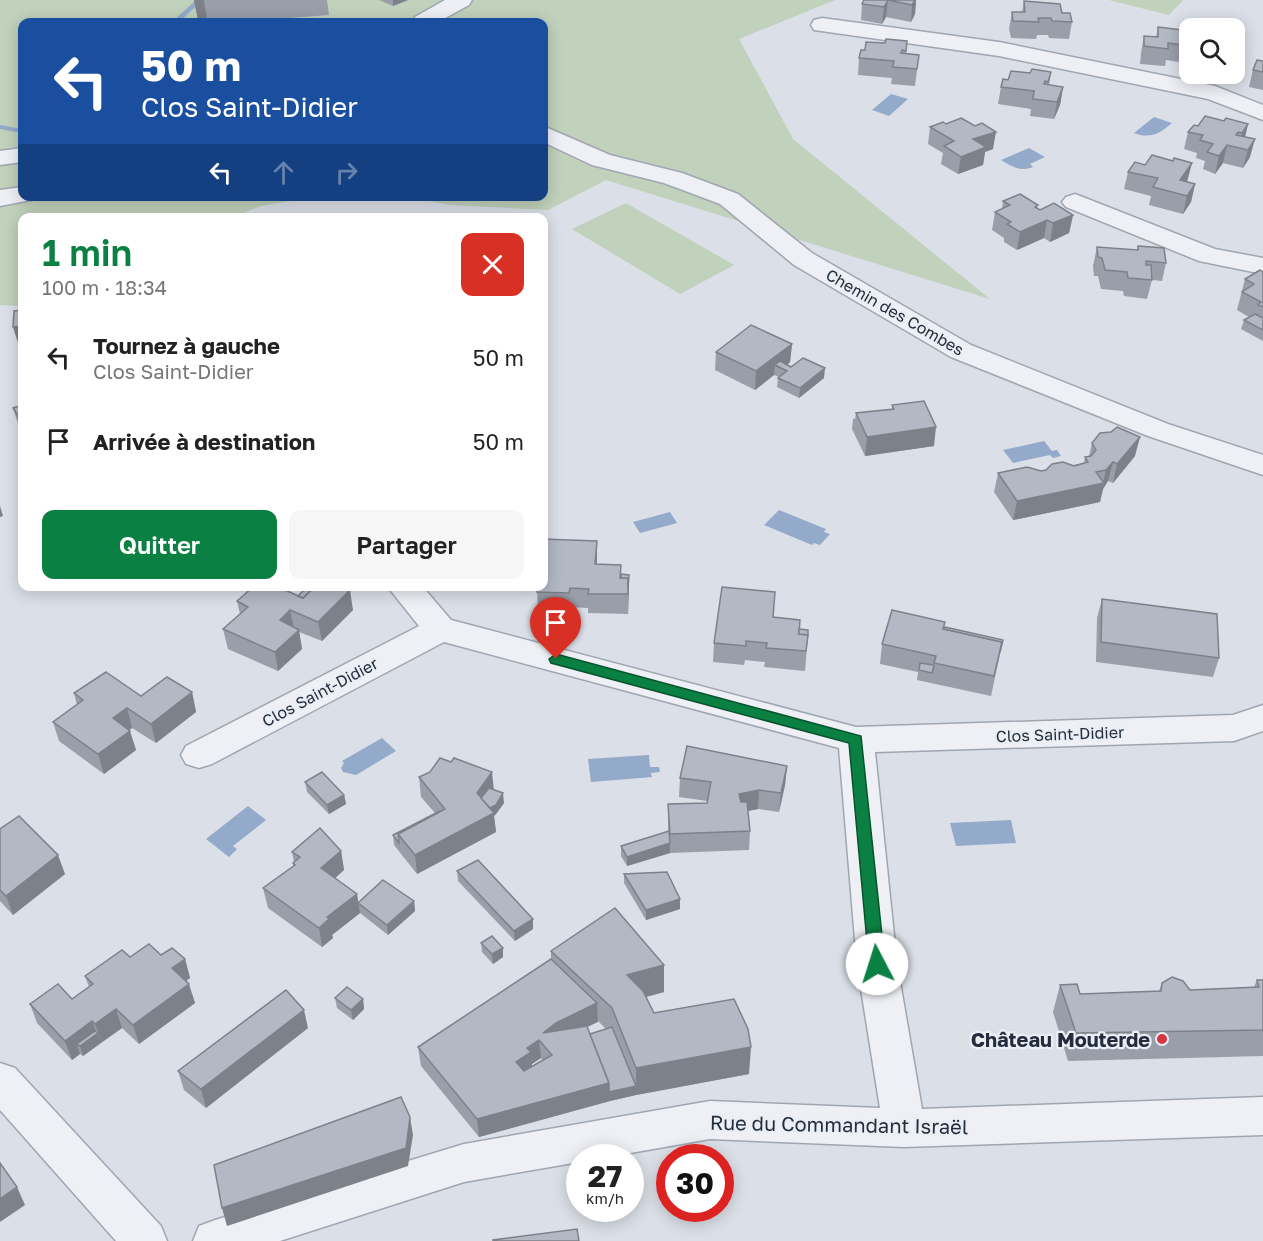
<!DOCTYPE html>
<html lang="fr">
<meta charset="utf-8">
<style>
:root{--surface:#fff;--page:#f6f6f6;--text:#222;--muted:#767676;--accent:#0b8043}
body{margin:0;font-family:"Golos Text",sans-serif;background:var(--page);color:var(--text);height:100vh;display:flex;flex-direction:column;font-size:22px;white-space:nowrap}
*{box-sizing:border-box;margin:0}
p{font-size:20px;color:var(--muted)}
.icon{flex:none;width:33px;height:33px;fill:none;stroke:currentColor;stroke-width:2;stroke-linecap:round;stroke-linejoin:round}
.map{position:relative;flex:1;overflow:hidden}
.panel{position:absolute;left:18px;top:213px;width:530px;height:378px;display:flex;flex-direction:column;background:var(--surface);border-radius:12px;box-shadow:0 3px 15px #0003}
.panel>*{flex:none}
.guide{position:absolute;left:18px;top:18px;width:530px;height:183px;border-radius:12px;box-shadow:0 3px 15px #0003;background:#1a4fa0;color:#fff;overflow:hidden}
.tools{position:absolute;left:1179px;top:18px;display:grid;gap:12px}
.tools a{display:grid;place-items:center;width:66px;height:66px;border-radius:12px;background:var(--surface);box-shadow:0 3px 15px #0003;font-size:30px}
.speed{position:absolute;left:566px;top:1144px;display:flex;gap:12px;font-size:30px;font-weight:700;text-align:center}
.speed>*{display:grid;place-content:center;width:78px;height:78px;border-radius:50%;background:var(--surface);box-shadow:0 3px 15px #0003;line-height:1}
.speed small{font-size:15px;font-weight:400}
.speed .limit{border:9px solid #d22;background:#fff;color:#111}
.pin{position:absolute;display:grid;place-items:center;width:51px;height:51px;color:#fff;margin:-62px -26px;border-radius:50% 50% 50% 0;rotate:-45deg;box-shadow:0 0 6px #0007}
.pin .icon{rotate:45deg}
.me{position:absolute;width:66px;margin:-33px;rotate:355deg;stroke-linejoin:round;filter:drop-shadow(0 0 4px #0008)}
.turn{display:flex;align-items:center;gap:21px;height:126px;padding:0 24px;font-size:27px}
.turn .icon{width:78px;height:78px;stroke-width:2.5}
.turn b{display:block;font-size:42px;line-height:51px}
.lanes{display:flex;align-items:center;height:57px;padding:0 24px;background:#0003;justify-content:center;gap:30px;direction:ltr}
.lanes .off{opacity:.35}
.round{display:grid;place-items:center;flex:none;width:63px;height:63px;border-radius:12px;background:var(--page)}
.head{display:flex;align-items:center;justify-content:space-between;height:102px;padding:0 24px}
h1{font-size:36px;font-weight:600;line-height:45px;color:var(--accent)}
.primary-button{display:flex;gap:12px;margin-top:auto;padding:12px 24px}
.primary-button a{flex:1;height:69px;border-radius:12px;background:var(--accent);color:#fff;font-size:24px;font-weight:600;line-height:69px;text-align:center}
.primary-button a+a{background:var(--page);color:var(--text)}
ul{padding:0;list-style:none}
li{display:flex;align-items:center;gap:18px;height:84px;padding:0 24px}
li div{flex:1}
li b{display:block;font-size:22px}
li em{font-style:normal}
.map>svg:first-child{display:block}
.green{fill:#c0d1bc}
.water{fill:#93aaca}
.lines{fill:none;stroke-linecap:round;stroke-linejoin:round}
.stream{fill:#93aaca;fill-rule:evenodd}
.street-casing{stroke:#a0a6b1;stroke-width:3}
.street{fill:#eef0f5;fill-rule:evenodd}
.wall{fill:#999ea9;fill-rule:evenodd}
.shaded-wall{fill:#7d8189}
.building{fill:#b2b8c4;stroke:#7d8189;stroke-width:1.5;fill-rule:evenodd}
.route{fill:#0b8043;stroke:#07532c;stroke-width:1.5}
.poi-dot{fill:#d63643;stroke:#eaeef5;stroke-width:2}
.labels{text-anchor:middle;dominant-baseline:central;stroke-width:4.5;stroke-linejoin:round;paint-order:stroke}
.street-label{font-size:16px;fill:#242c3e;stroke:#eaeef5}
.near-poi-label{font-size:20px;font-weight:bold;fill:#242c3e;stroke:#eaeef5;text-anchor:end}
.near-street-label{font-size:20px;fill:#242c3e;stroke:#eaeef5}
</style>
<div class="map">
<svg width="1263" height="1241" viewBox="0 0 1263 1241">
<rect width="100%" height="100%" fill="#dbdfe7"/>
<g class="green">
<polygon points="0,0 835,0 739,39 793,139 990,299 606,180 548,210 450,205 408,197 543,196 543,22 22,22 22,196 313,197 261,206 233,217 22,218 22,306 0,305"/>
<polygon points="1109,0 1183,0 1169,15"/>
<polygon points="626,203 734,265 680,294 572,229"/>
</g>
<g class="water">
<polygon points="891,94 908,99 889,116 872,110"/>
<path d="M1154,117L1172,123C1159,134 1150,139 1134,133Z"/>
<path d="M1029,148L1045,157L1030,164L1033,167C1020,172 1013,167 1001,160Z"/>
<polygon points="1044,441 1052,451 1057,450 1061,456 1053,458 1050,455 1013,463 1003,450"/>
<polygon points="779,510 826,529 824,532 830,534 820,545 814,543 812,545 764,525"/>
<polygon points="670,512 677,523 640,533 633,522"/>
<polygon points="382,738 396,751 356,775 343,772 341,768 344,763 342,761"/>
<polygon points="649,755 650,767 659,767 660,772 651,773 652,777 591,782 588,759"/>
<polygon points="248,806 266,820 233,846 237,849 229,857 206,839"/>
<polygon points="1011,820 1016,843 956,846 950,823"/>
</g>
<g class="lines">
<g class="stream">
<polygon points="196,0 203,0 179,22 172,22"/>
<polygon points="0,125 22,129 22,133 0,129"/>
</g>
<defs>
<g id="street">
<polygon points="445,0 472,0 469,5 438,22 412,22 415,17"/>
<polygon points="822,18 999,42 1215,86 1263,105 1263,120 1208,99 999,56 814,30 811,25 814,20"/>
<polygon points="543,126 610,155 682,173 738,194 812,253 971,345 1168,424 1263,455 1263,475 1148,436 951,357 794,265 720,204 664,183 592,165 543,142"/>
<polygon points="22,148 22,162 0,165 0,151"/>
<polygon points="22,187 22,196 34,196 31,200 0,206 0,190"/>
<polygon points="1075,194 1215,249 1263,258 1263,274 1199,261 1066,207 1062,202 1066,197"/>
<polygon points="387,586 422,586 451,620 856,727 1233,715 1263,705 1263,731 1234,741 875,752 897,964 922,1109 1263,1097 1263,1135 904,1147 710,1139 602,1158 579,1158 579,1162 464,1182 280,1241 193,1241 199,1226 215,1220 464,1144 710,1101 880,1108 857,964 839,748 444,642 212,764 199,768 186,764 181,755 186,746 419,626"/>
<polygon points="0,1063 15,1068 161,1226 167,1241 116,1241 0,1110"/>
</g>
</defs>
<use href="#street" class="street-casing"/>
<use href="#street" class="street"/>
</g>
<g class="wall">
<polygon points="194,0 327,0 329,15 239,22 207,22 207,19 198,20"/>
<polygon points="379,0 408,0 393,6"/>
<polygon points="864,0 916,0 915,14 911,22 886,17 882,24 861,20 862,4"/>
<polygon points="1024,1 1062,13 1072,22 1069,39 1049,38 1048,35 1037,35 1036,39 1011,38 1009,29 1012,12 1022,12"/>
<polygon points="1158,27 1190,31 1190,66 1179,65 1179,62 1166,60 1165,66 1140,64 1141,53 1144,36 1156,37"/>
<polygon points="907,41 906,54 919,55 915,86 891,84 892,78 858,75 859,58 865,50 885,43"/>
<polygon points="1263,61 1263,90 1249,87 1253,70"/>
<polygon points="1051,72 1049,85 1063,87 1060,105 1054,119 1030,116 1031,109 998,104 1001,87 1008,80 1030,73"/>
<polygon points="1224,121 1248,124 1245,137 1250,157 1243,168 1223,163 1215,174 1203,169 1205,161 1196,158 1197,153 1184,149 1188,132 1198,126"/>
<polygon points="930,127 993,149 985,152 983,165 958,174 941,164 943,153 928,144"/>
<polygon points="1173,161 1192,163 1187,182 1195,184 1191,202 1183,214 1149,205 1151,196 1124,189 1128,172"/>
<polygon points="1003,201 1038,205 1037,208 1040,210 1073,215 1069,233 1050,242 1044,238 1017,250 1004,242 1004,238 992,230 995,212 1002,209"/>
<polygon points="1138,246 1166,263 1162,281 1152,280 1147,299 1124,296 1123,291 1101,289 1098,276 1094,276 1093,266 1097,247 1137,250"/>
<polygon points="1263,272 1263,341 1241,329 1244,320 1249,317 1237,310 1245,279"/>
<polygon points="792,344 790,362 787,365 824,378 799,398 777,387 778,378 779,377 774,375 755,390 715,370 716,352"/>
<polygon points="22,405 22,433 19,427 13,408"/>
<polygon points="892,405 934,446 865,456 852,429 853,419 855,419 856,413 892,409"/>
<polygon points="1092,443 1135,456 1113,483 1108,481 1103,489 1100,502 1013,520 994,492 998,473 1041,471 1084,463 1085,457 1089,456"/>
<polygon points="597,541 597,564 621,565 621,574 629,575 628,614 588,613 588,608 570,607 570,612 538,611 537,592"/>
<polygon points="298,596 353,610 322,641 299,632 302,649 278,671 228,649 223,629 240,614 237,601"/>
<polygon points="1102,599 1219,658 1213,677 1096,662 1097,618"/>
<polygon points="773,617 799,629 808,635 805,671 764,667 765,662 745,660 744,665 713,662 714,643"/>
<polygon points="944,629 1003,640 991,696 917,680 918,672 880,664 882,644"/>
<polygon points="192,692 196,712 156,743 132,728 129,730 136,750 104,774 59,741 53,722 77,705 74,693 141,696"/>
<polygon points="787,766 785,785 779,812 758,809 748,811 750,831 749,850 670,853 627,866 621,856 621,846 668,831 668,804 707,803 707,801 679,797 680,778"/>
<polygon points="419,777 494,790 504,803 496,814 494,816 496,832 417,874 394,845 393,835 435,813 421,797"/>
<polygon points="305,782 344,795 346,804 329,814 307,792"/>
<polygon points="0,829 65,874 13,915 0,901"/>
<polygon points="341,851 344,870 335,878 357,894 358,903 414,901 415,911 388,935 360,913 332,935 333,938 322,947 268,908 263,888 293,866 293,863 294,862 292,852"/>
<polygon points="457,871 533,929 515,941 458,881"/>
<polygon points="624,874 680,909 646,920 624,883"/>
<polygon points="481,943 503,957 493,964 482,952"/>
<path d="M551,951L664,992L646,997L654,1013L749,1074L636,1095L610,1101L479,1137L421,1066L418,1047L551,959ZM598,1021L606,1029L590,1034L587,1027ZM541,1058L543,1061L532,1067V1064Z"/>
<polygon points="161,955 185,959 190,978 186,981 195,1003 139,1044 122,1028 83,1056 80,1054 72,1060 37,1023 30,1004 72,999 89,987 85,976 130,957"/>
<polygon points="1257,980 1263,980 1263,1056 1068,1061 1053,1012 1060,985 1080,994 1159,991 1162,983 1190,990 1254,987"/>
<polygon points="335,998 363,999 364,1009 353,1020 337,1008"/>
<polygon points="308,1028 206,1108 184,1090 178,1071"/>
</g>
<g class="shaded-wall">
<polygon points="194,0 204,0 204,1 207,19 198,20"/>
<polygon points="393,0 408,0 393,6"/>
<polygon points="888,0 886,17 882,24 884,7"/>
<polygon points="915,0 916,0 915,14 911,22 912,5"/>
<polygon points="1063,87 1060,105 1054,119 1057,102"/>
<polygon points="1248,124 1244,141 1239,148 1242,133"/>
<polygon points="996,132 993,149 985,152 983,165 958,174 961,157 973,139"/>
<polygon points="1255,139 1250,157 1243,168 1248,150"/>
<polygon points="1227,145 1223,163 1215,174 1219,156"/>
<polygon points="1192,163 1187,181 1179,194 1180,180"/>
<polygon points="1195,184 1191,202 1183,214 1187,196"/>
<polygon points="1073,215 1069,233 1050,242 1053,223"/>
<polygon points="1047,220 1044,238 1017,250 1020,232"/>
<polygon points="22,319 22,345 19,346 13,327"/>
<polygon points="792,344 790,362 782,369 775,365 774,375 755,390 756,371"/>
<polygon points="825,368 824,378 799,398 800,388"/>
<polygon points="936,427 934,446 865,456 867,437"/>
<polygon points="1140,437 1135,456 1113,483 1117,464"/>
<polygon points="1113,462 1108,481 1103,489 1100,502 1013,520 1017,501 1103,483 1106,470"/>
<polygon points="0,506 3,516 0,517"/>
<polygon points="597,541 597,560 595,583 595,564"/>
<polygon points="629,575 629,584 628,614 628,594"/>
<polygon points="350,590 353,610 322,641 318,622"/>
<polygon points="290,610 294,629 280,620"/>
<polygon points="299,630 302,649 278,671 275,652"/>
<polygon points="192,692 196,712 156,743 151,724"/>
<polygon points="127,708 132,728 118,738 113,718"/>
<polygon points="130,731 136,750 104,774 98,754"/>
<polygon points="787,766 785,785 779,812 781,793"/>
<polygon points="492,772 494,791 482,808 477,793"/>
<polygon points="759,790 758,809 738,813 739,794"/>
<polygon points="503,793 504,803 496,814 494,816 496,832 417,874 415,855 485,811"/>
<polygon points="344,795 346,804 329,814 327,805"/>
<polygon points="670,843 670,853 627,866 627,857"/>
<polygon points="341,851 344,870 324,888 321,868"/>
<polygon points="58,855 65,874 13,915 6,896"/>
<polygon points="357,894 360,913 332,935 333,938 322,947 319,928 327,917"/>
<polygon points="680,899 680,909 646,920 646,910"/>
<polygon points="414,901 415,911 388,935 387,925"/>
<polygon points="533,919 533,929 515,941 514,931"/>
<polygon points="503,948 503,957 493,964 492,954"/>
<polygon points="185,959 190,978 178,987 172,968"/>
<polygon points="664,965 664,992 627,1002 627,975"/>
<polygon points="189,984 195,1003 139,1044 133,1025"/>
<polygon points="363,999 364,1009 353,1020 351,1010"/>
<polygon points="597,1003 598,1022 557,1041 543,1033 556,1023"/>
<polygon points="116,1009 122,1028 102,1042 95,1024"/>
<polygon points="304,1010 308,1028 206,1108 201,1089"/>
<polygon points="92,1021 97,1034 98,1033 102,1042 83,1056 80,1046 77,1044 80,1054 72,1060 65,1041"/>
<polygon points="539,1040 541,1058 532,1064 532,1070 517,1081 516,1062 527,1048"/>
<polygon points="751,1047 749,1074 636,1095 610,1101 479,1137 477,1119 609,1083 636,1086 636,1068"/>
<polygon points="410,1117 413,1135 408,1166 227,1226 222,1208"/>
<polygon points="17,1187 25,1205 0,1222 0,1199"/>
</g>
<g class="building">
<polygon points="864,0 888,0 884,7 862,4"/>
<polygon points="888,0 915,0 912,5"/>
<polygon points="1024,1 1060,4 1062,13 1070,13 1072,22 1052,21 1051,18 1038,18 1039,22 1013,21 1012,12 1025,12"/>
<polygon points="1158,27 1190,31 1190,49 1183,48 1183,45 1168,43 1168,49 1144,46 1144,36 1158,37"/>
<polygon points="886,39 907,41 906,51 902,50 901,53 919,55 917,69 893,67 894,61 859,58 861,50 865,50 866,42 885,43"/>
<polygon points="1257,60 1263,61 1263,72 1253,70"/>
<polygon points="1032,69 1051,72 1048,82 1045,81 1044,84 1063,87 1057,102 1033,99 1034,91 1001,87 1003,79 1008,80 1011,71 1030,73"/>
<polygon points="1205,116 1224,121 1226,118 1248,124 1242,133 1238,132 1236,135 1255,139 1248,150 1227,145 1219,156 1207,152 1213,144 1200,140 1203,135 1188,132 1194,125 1198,126"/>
<polygon points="961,118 975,126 982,123 996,132 973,139 986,147 961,157 944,146 954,141 930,127 943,122 946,124"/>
<polygon points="1152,155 1173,161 1174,158 1192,163 1180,180 1195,184 1187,196 1153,187 1158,178 1128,172 1135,162 1145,165"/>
<polygon points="1020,194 1038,205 1035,207 1040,210 1054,203 1073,215 1053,223 1047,220 1020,232 1007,224 1011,222 995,212 1010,205 1003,201"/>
<polygon points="1138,246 1164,248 1166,263 1146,261 1146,265 1151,265 1152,280 1128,278 1127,272 1105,270 1102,258 1098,257 1097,247 1138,250"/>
<polygon points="1260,270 1263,272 1263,307 1258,305 1261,302 1242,292 1254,284 1245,279"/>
<polygon points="22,310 22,326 13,327 14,311"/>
<polygon points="1255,314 1263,318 1263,330 1244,320"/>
<polygon points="751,325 792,344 756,371 716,352"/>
<polygon points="803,358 825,368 800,388 778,378 787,371 775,365 780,361 791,367"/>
<polygon points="924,401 936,427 867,437 856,413 894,409 892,405"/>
<polygon points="22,405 22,422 13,408"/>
<polygon points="1117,427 1140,437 1117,464 1113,462 1106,470 1096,472 1104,483 1017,501 998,473 1027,467 1041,471 1046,470 1052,464 1063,462 1074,466 1088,462 1085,457 1091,456 1096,450 1092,443 1100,433 1111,432"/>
<polygon points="543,539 597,541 595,564 621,565 620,578 628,578 628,594 588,594 589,589 570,588 569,593 537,592 538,586 543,586"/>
<polygon points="621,574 629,575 628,588 628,578 621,578"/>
<polygon points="254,586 276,586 303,598 315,586 341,586 350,590 318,622 290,610 280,620 299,630 275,652 223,629 248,607 237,601"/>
<polygon points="308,586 315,586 303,598 298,596"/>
<polygon points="722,587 775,592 773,617 800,620 799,634 808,635 806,651 766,648 767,643 746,641 746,646 714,643"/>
<polygon points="1102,599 1217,614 1219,658 1101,642"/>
<polygon points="892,610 945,622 943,629 1002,642 994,676 934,663 936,656 882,644"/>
<polygon points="945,627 1003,640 1000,652 1002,642 944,629"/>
<polygon points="799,629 808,630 808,635 799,634"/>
<polygon points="920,663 934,665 932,673 919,670"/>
<polygon points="106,672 141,696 167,677 192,692 151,724 127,708 113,718 130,731 98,754 53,722 83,700 74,693"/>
<polygon points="687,746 787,766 781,793 759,790 739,794 741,802 747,802 750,831 670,834 668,804 707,803 711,782 680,778"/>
<polygon points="440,758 451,762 454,758 492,772 477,793 494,813 415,855 398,834 445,809 419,777 430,772"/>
<polygon points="322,772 344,795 327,805 305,782"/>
<polygon points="489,788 503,793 496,805 490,808 481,798"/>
<polygon points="440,811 398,834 399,843 393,835"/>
<polygon points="19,816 58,855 6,896 0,890 0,829"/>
<polygon points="320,828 341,851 321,868 357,894 327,917 329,919 319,928 263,888 295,865 293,863 300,857 292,852"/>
<polygon points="669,831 670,843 627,857 621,846"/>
<polygon points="478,860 533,919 514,931 457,871"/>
<polygon points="667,872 680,899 646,910 624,874"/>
<polygon points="383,880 414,901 387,925 358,903"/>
<polygon points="615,908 664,965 627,975 643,991 654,1013 734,999 748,1029 751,1047 636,1068 612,1008 551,951"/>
<polygon points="492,936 503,948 492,954 481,943"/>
<polygon points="149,944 161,955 172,948 185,959 172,968 189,984 133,1025 116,1009 95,1024 92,1021 65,1041 30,1004 58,984 72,999 93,984 85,976 122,950 130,957"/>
<path d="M551,959L597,1003L556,1023L543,1033L587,1026L609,1083L477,1119L418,1047ZM539,1040L552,1055L524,1071L516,1062L531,1052L527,1048Z"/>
<polygon points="1172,977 1183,981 1190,990 1259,987 1257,980 1263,980 1263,1030 1076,1033 1060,985 1077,984 1080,994 1161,991 1162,983"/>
<polygon points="347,987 363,999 351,1010 335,998"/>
<polygon points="286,990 304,1010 201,1089 178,1071"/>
<polygon points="612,1027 636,1086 609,1092 609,1083 590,1034"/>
<polygon points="95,1031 98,1033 80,1046 77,1044"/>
<polygon points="401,1097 410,1117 406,1148 222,1208 214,1165"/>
<polygon points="0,1163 17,1187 0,1199"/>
<polygon points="577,1229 579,1241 493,1241 493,1240"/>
</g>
<polygon class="route" points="556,654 861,736 885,964 883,968 877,970 871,968 869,964 849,743 551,663 549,659"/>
<circle class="poi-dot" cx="1162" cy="1039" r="6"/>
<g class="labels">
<g class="street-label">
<text transform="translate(895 312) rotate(30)">Chemin des Combes</text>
<text transform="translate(320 692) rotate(-28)">Clos Saint-Didier</text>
<text transform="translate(1060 734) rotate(-2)">Clos Saint-Didier</text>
</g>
<g class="near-poi-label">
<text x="1150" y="1039">Château Mouterde</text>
</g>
<g class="near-street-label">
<text transform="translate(839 1124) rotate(1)">Rue du Commandant Israël</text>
</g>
</g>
</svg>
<div class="tools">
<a><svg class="icon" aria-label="search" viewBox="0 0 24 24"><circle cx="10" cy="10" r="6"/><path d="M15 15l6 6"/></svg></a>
</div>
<div class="speed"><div>27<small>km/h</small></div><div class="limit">30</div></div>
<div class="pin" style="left:556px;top:659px;background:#d93025"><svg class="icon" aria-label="arrive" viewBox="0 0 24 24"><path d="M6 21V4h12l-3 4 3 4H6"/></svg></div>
<svg class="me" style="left:877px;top:964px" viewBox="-20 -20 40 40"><circle r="19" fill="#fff"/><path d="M0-13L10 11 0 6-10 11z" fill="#0b8043"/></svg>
<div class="guide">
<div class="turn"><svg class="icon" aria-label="left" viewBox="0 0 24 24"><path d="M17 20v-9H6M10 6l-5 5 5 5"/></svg><div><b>50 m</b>Clos Saint-Didier</div></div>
<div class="lanes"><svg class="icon" aria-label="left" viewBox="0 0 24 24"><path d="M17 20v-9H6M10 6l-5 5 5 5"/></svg><svg class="icon off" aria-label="ahead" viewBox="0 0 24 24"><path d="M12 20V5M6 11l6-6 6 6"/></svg><svg class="icon off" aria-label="right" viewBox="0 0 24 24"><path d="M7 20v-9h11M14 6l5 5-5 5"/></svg></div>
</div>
<section class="panel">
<div class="head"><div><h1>1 min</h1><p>100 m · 18:34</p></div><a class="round" style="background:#d93025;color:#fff"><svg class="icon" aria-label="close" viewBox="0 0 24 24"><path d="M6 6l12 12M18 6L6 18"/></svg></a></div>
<ul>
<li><svg class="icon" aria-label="left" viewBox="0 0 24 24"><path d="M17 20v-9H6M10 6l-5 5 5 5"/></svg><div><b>Tournez à gauche</b><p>Clos Saint-Didier</p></div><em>50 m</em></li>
<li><svg class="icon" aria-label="arrive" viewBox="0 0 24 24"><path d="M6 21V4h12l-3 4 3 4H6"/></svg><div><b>Arrivée à destination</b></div><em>50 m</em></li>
</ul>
<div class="primary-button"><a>Quitter</a><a>Partager</a></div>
</section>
</div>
